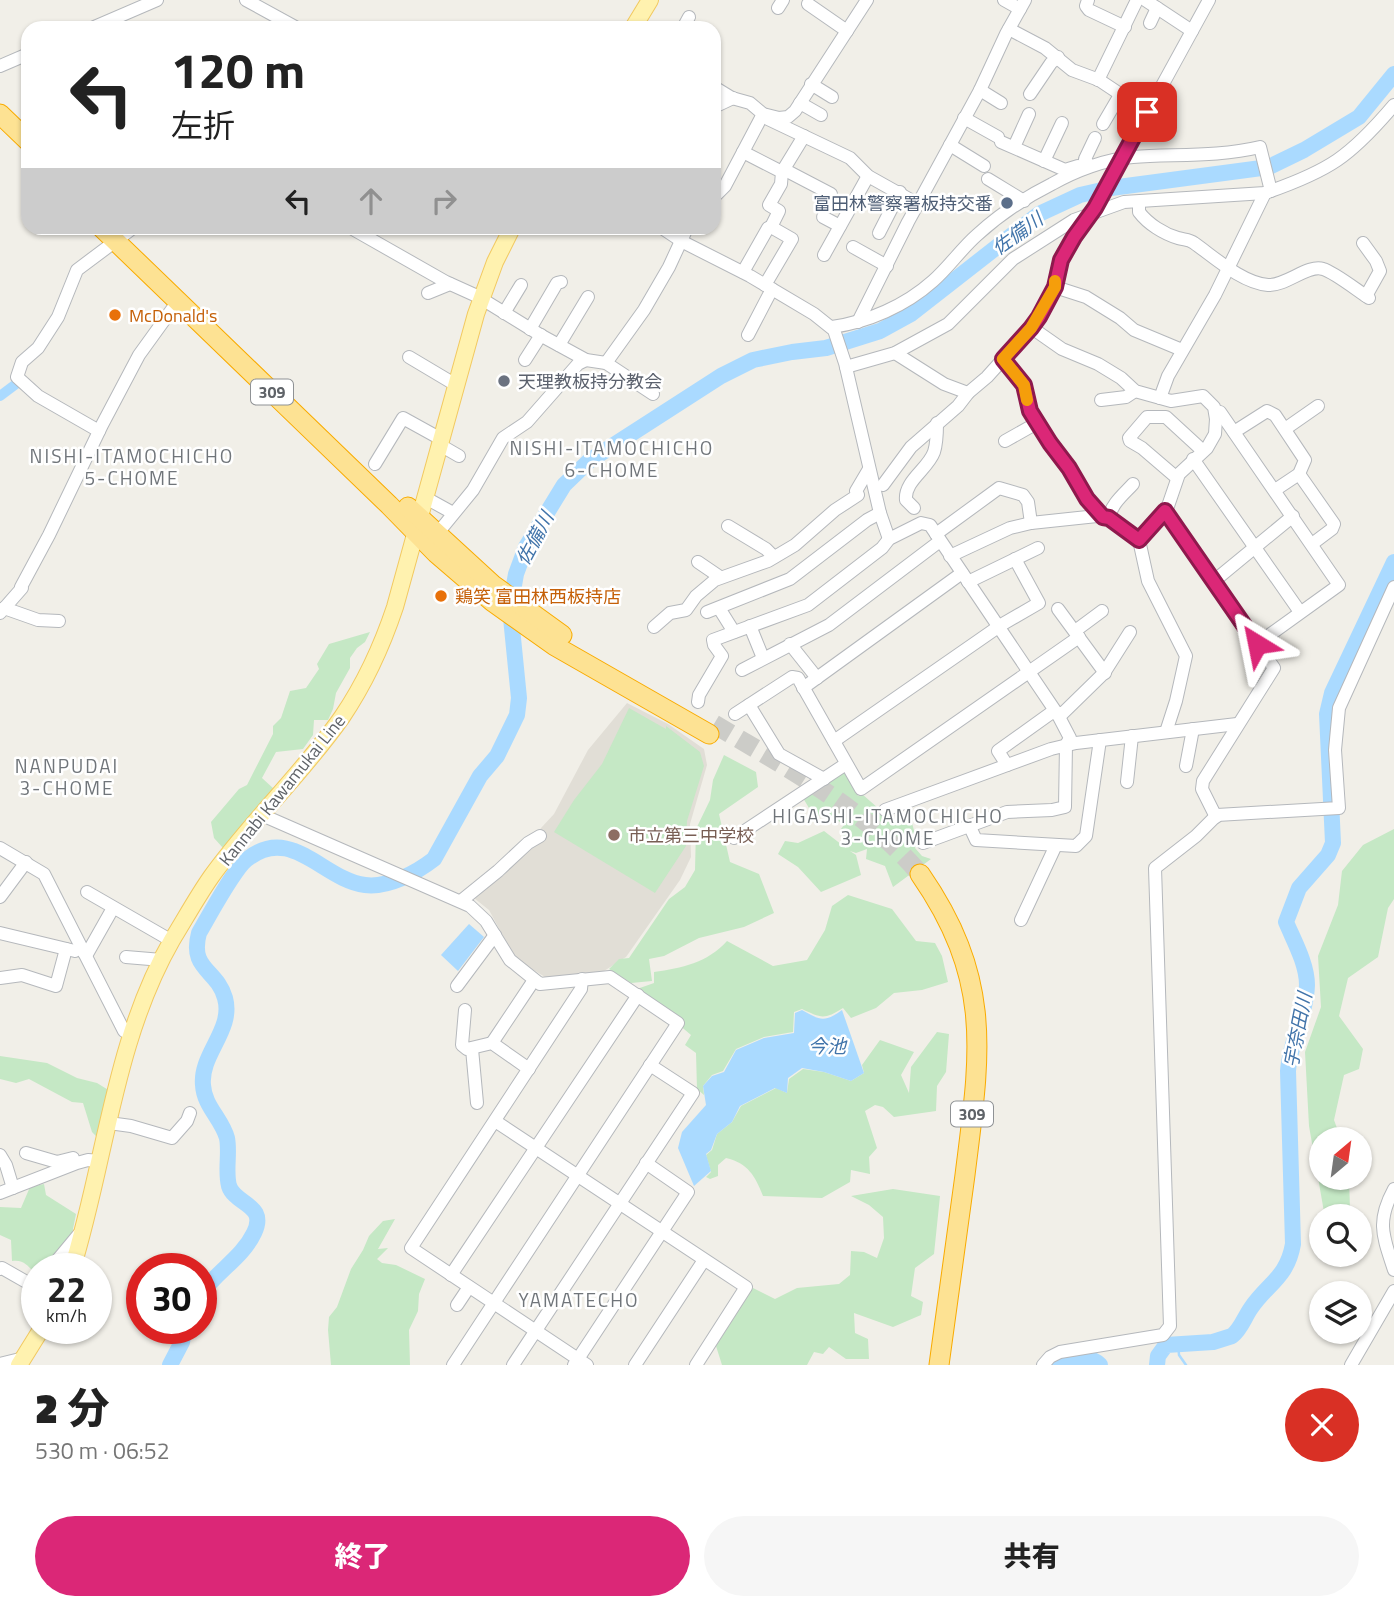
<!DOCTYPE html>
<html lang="ja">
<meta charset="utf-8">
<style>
:root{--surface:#fff;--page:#f6f6f6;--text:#222;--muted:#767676;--accent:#db2777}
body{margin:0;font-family:"Titillium Web","Noto Sans JP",sans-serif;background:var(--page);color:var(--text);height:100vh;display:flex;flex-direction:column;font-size:26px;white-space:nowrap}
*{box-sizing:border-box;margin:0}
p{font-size:23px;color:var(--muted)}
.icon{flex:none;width:38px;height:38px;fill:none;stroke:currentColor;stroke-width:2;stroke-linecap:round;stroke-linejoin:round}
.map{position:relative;height:1365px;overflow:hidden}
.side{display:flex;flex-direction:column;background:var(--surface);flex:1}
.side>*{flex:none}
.hud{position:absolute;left:21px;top:21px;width:700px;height:214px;border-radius:21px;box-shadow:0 2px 5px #0004;background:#fff;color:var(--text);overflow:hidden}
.needle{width:46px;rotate:29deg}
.fabs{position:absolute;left:1309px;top:1127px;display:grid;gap:14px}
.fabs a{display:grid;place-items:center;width:63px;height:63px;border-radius:50%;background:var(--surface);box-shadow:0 2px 5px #0004;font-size:35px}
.speed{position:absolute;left:21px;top:1253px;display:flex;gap:14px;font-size:35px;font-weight:700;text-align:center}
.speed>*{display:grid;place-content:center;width:91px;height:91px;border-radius:50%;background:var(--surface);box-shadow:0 2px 5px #0004;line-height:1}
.speed small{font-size:18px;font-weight:400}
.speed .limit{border:10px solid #d22;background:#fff;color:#111}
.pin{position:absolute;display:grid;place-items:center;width:60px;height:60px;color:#fff;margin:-30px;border-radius:14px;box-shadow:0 4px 10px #0006}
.me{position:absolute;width:77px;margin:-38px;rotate:325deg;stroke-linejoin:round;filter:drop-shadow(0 0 5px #0008)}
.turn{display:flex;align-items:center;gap:24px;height:147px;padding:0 35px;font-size:32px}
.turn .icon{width:91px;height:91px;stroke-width:2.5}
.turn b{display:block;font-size:49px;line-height:60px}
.lanes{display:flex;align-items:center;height:66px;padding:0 35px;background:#0003;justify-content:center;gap:35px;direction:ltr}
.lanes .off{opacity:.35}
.round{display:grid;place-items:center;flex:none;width:74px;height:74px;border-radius:37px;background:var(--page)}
.headline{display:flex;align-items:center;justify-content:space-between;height:119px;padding:0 35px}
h1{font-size:42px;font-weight:800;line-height:52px}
.action{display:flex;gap:14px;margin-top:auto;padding:14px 35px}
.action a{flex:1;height:80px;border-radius:42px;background:var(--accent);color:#fff;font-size:28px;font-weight:800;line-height:80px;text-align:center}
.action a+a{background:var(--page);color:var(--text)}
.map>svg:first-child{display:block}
.education{fill:#e1ded6}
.green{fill:#c5e8c5}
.water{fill:#aadaff}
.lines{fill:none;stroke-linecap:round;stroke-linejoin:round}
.stream{stroke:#aadaff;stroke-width:2.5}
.canal{stroke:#aadaff;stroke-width:10}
.river{stroke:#aadaff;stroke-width:16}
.highway-tunnel{stroke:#ccccc8;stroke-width:19;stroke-dasharray:19 10;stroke-linecap:butt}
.minor-casing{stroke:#b5b8bc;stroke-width:14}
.major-casing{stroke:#f2c960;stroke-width:18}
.highway-casing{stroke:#f9ab00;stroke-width:21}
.minor{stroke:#fff;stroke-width:12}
.major{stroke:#fff2af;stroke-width:16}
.highway{stroke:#fde293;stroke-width:19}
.route-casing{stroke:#8e194d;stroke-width:18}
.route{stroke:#db2777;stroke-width:12}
.slow{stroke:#f59e0b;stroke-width:12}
.service-dot{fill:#5c6f8a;stroke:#fff;stroke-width:2.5}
.food-dot{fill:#e8710a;stroke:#fff;stroke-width:2.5}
.worship-dot{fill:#6b7280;stroke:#fff;stroke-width:2.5}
.education-dot{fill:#8d6e63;stroke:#fff;stroke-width:2.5}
.labels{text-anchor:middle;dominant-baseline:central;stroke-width:5;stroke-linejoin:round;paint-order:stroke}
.shield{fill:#fff;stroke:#8f9295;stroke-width:2}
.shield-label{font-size:16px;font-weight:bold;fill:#5f6368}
.service-label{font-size:18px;fill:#4e5e75;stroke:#fff;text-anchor:end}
.food-label{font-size:18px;fill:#c56008;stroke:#fff;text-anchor:start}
.worship-label{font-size:18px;fill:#5b616d;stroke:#fff;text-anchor:start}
.street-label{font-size:18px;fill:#5f6368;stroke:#fff}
.education-label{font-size:18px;fill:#785e54;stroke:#fff;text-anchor:start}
.water-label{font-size:19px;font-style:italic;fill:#4174aa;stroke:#fff}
.neighbourhood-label{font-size:19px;letter-spacing:2px;fill:#70757a;stroke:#fff}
</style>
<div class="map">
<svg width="1394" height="1365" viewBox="0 0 1394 1365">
<rect width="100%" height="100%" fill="#f1efe8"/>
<polygon class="education" points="627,703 668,724 704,749 707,765 690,824 691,857 680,880 626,957 604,971 564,977 545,977 519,961 510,949 489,910 474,898 533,842 541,828 554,814 588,750"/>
<g class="green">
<polygon points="370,632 365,642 357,648 350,658 350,668 336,693 333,709 328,720 314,720 313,735 303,749 276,752 262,778 274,789 259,813 223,848 214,838 211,822 239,789 247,785 273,734 273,726 281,718 290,691 306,688 319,669 317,664 329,644"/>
<polygon points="629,708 666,729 666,726 700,752 704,766 687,821 686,846 655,893 554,832 574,800 602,764"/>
<polygon points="724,755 756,772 758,787 719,814 730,862 759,874 774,913 744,927 699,938 664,956 649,959 652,981 631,983 609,969 619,959 629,958 669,899 685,887 695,870 696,829 710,800 713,780"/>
<polygon points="845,772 858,796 862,794 895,823 912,823 917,842 915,848 922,856 931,859 893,887 885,866 866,859 867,849 856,853 850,851 856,855 861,875 821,892 798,867 778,854 785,841 798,843 824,831 846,848 841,829 844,825 826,812 815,818 803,798"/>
<polygon points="1394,829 1394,899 1388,908 1378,957 1348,978 1339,1016 1363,1049 1359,1069 1344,1075 1334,1120 1341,1139 1321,1139 1321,1178 1349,1178 1350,1209 1356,1216 1328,1216 1324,1212 1309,1126 1305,1052 1321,1007 1318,956 1338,905 1342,871 1363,845"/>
<path d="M848,895L892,909L916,941L935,943L942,956L948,982L922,990L894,993L876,1008L851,1018L843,1008C824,1020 821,1018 802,1009L794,1012L793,1032L764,1037L736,1049L723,1071L712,1075L703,1086L704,1095L697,1089L696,1053L685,1045L691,1035L637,989L654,983V972C682,968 707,963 727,941L773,966L807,960L825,930L832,906Z"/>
<path d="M937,1032L949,1034L946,1072L937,1086L936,1111L894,1117L883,1107L875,1105L865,1111L877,1148L869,1157L870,1174L851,1170L850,1182L822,1198L763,1196C755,1176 748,1163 726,1158L718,1165V1176L710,1179L706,1177L711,1172L706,1155L712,1150L717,1134L732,1122L741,1106L776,1088L787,1093L789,1079L803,1069L824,1072L851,1081L864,1073L862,1065L880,1040L914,1052L901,1075L909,1093L911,1067Z"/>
<polygon points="0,1056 47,1063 77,1078 97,1083 110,1091 98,1138 92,1132 83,1103 72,1102 29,1079 16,1083 0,1079"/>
<path d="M44,1184L46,1195L76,1214L65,1269H37V1275C28,1267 25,1259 12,1261L11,1240L0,1235V1207L21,1208L30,1187Z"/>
<polygon points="893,1189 940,1196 934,1254 915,1268 911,1296 923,1302 921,1315 893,1327 854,1313 855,1333 868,1339 869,1359 846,1359 829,1347 823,1354 814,1352 807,1365 722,1365 716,1346 753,1288 775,1299 797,1288 839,1284 850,1275 851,1251 864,1252 877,1258 884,1238 883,1217 869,1205 851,1196"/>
<polygon points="395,1219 378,1249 388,1248 377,1259 382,1263 396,1265 425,1279 419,1294 418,1311 409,1330 410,1365 331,1365 328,1330 329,1317 337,1307 351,1269 363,1250 369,1236 383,1221"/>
</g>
<g class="water">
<polygon points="469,924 484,937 458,971 441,955"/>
<path d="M802,1010C820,1020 824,1023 842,1010L864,1073L851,1081L824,1072L802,1068L788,1078L787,1093L775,1088L740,1106L732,1122L717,1134L711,1150L706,1154L711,1171L694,1186L678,1148L682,1132L706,1105L703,1086L712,1076L724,1072L736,1050L764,1038L794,1033L795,1013Z"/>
</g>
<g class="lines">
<polyline class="stream" points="1178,1344 1179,1355 1186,1365"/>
<polyline class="canal" points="0,396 16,384"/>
<g class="river">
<path d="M201,1294C217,1271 242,1258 254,1233C268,1204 235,1205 229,1186C225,1171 230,1153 227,1138C222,1119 204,1106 203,1085C200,1054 234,1030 225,998C217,969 189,970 199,933C209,916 233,871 246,860C291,823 323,880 365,885C388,888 416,873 434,859L480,776L497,756L517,715L519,698L510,608L516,574L526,547L564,485L589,461L721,376L753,360L792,352L826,348L880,331L911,314L1039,214L1080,195L1111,188L1269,167L1304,150L1359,117L1394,74"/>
<polyline points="170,1365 182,1342 185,1328"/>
<path d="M1057,1365C1070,1358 1090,1354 1100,1365"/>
<path d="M1157,1365L1158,1356L1166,1345L1213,1342L1232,1336C1241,1329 1244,1318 1251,1308C1268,1283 1287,1278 1293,1244L1288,1071C1290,1042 1306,1014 1307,985C1307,964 1294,941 1286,922L1299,888L1328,855L1333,843L1327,714L1332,693L1394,562"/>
</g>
<path class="highway-tunnel" d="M714,724C787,768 864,808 920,874"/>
<defs>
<g id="minor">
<polyline points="246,0 297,28"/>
<polyline points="1004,0 1020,9"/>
<polyline points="1088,0 1086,6 1089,10 1125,27"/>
<polyline points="1145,0 1192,31"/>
<polyline points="808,4 847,31"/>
<polyline points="778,8 783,0"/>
<polyline points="1150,23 1157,8"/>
<polyline points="92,28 157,0"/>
<polyline points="683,28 689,17"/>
<polyline points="1009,29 1045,48 1072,70 1099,80 1147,112"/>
<polyline points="0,66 28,54"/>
<polyline points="1098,80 1137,0"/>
<polyline points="811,84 832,97"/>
<polyline points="714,87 732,98 750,103 763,114 779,118 788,117 795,111 867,0"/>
<polyline points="980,90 1001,103"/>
<polyline points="1030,94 1051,63 1058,57"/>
<polyline points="800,103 821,115"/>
<polyline points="714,107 733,98"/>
<polyline points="964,118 998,137"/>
<polyline points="768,119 850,158 868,176 918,204"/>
<polyline points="1103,124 1120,95"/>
<polyline points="1001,142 1065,170 1078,166"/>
<polyline points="950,145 984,166"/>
<polyline points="1014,147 1029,114"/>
<polyline points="743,152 782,172 781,184 769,205 779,211 771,227 792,239 765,285"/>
<polyline points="1044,161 1062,123"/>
<polyline points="1087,162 1085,159 1095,138"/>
<polyline points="782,172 804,136"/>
<polyline points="784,172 787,171 831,194"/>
<polyline points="988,179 1024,201"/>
<polyline points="714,197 725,186 763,114"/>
<path d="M1139,205V212C1148,224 1164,234 1178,238C1184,240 1189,239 1194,243C1214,257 1242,283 1268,285C1286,286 1308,264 1323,269C1334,272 1358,291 1369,298"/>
<polyline points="823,217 840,226"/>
<polyline points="351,228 446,282 477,296 542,336 586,360 606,363 653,394"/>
<polyline points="662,228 683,242 750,276 814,314 834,330 845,363 880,513 889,539"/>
<polyline points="879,233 900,192"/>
<polyline points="1363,243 1376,261 1380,271 1366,296"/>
<polyline points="853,247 887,266"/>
<polyline points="824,255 868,176"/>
<polyline points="743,272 768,228 771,227"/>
<polyline points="1055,287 1086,297 1120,318 1134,330 1182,350"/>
<polyline points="428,293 450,284"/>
<polyline points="504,313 521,285"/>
<polyline points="858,322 908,222 980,90 1006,34 1025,0"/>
<path d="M832,327C868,322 905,306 933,281C949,267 961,249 977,235C999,215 1026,197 1052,184C1075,171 1106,159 1133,157C1175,154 1218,157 1260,147L1271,191"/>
<polyline points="1032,328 1062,349 1098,364 1121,378 1135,391 1171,401 1203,396 1214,407 1216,419 1215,434 1207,448 1179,474 1167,509 1139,540"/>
<polyline points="530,329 557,283 561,282"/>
<polyline points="748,335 772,289"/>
<polyline points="559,345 588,297"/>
<polyline points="895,353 944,384 968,393"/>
<polyline points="409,357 456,385"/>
<polyline points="1003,359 1024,385 1030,411 1050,443 1069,468 1087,499 1103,517"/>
<polyline points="525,360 541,335"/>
<polyline points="606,363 644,310 669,267 687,228"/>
<path d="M846,367L895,353L948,324L1013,259L1074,220L1124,202L1265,193C1329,171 1350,157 1394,105"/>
<polyline points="1160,398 1168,376 1215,295 1265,193"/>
<polyline points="1101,400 1126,397 1135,391"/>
<polyline points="1215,411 1220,412 1339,585 1257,644"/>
<polyline points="1285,429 1318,406"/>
<polyline points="99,431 38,396 17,377 22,362 38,348 58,317 77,270 133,228"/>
<polyline points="1234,432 1267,411 1275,415 1305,460 1299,474 1275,490"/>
<polyline points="1005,441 1037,423"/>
<polyline points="440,445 459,456"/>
<polyline points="1193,459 1300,612"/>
<polyline points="375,464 403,418 441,439"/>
<polyline points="1299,474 1334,524 1332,529 1312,544"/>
<polyline points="1177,478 1142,448 1130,441 1129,438 1147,417 1166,417 1203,451"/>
<polyline points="883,485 911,447 958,406 968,393 987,377 1031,328 1055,287 1061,260 1095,208 1209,0"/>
<polyline points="424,497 453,513"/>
<path d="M914,508L906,500C904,481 928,469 934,452C937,443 937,432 937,423"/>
<polyline points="1165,511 1274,668 1203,781 1202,789 1216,817"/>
<path d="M1109,518C1111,504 1124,494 1133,484"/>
<polyline points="728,526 766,549 774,557"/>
<polyline points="437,534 473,490 503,438 527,422 578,364 586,360"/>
<polyline points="936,534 999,488 1023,495 1028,502 1031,523"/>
<polyline points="950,556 1010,528 1031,523 1097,516 1109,518 1123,528 1139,540 1148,581 1186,656 1176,701 1166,732"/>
<polyline points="698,562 720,577"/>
<polyline points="1214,581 1293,516"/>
<polyline points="968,582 1038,548"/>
<polyline points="4,608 38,620 59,621"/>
<polyline points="719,608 734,632"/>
<polyline points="1058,609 1105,673"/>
<polyline points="707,612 790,579 867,520 880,513"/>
<polyline points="0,613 22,588 21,587 49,535 102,425 139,355 178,301"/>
<polyline points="750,626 763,658"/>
<polyline points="654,627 670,613 686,610 696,596 715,580 768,561 795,545 835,510 858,495 856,491 869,469"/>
<polyline points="1075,631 1102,611"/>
<polyline points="790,644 817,678"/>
<polyline points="742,670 829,625 940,541"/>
<polyline points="803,688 962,573"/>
<polyline points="698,702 699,695 722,656 714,645 713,640 808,605 882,548 889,539 921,523 930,525 1058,715 1070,738 1066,745 1065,807 1052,810 1007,812 923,843"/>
<polyline points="749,705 779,754 824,779"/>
<polyline points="735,714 792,677 798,678 861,789 1079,637"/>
<polyline points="834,741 1001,625 1039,603 1015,559"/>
<polyline points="1007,765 998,751 1051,713 1062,714 1104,673 1130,632"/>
<polyline points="1186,766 1193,729"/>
<polyline points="1127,782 1132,736"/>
<polyline points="885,810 1051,749 1076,743 1237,724"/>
<polyline points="262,815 470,906 486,921 510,960 540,984 610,977 678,1023 453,1365"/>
<polyline points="970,827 976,840 1076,846 1086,836 1100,740"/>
<polyline points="734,838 846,764"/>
<polyline points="0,848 44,874 124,1031 130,1033"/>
<polyline points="87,892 172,941"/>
<polyline points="0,897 26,862"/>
<polyline points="461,901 498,871 528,843 540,836"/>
<polyline points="1021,920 1056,845"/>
<polyline points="0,933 75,951"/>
<polyline points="84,953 87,954 113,908"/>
<polyline points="126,957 162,960"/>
<polyline points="0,978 22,975 56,986 66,949"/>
<polyline points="582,979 581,989 411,1248 587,1365"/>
<polyline points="457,986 495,935"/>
<polyline points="465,1010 462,1045 467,1049 492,1043 529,1069"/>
<polyline points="492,1043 534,980"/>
<polyline points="472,1049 477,1103"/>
<polyline points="495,1121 746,1287 696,1365"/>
<polyline points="109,1123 131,1126 172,1138 187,1121 190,1113"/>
<polyline points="26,1153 57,1162 73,1158"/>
<polyline points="0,1155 6,1165 13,1188"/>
<path d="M1394,1189C1376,1222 1383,1236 1394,1270"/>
<polyline points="0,1193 77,1163 88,1160 100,1161"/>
<polyline points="0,1269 2,1268 37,1288"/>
<polyline points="50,1269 79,1234"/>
<polyline points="451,1275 638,995"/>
<polyline points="457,1305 469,1287"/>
<polyline points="0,1364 24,1358"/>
<polyline points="513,1365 693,1093 650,1065"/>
<polyline points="574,1365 688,1192 646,1163"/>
<polyline points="635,1365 704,1260"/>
<polyline points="1043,1365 1050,1357 1060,1352 1163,1335 1170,1326 1155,868 1196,836 1217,815 1339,808 1335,750 1339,708 1394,587"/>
<polyline points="1351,1365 1394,1291"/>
</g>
<g id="major">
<polyline points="633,28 650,0"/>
<path d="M72,1269C106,1159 114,1041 172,940C185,919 197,897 211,877C251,821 303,773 342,717C365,683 382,646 395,607L476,314L495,262L512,228"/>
<polyline points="19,1365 42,1328"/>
</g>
<g id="highway">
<polyline points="0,114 28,141"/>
<polyline points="102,228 389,505 436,553 493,602 555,646 709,734"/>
<polyline points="408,507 493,585 562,635"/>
<path d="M920,874C994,981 980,1054 965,1175C956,1238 948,1302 939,1365"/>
</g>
</defs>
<use href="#minor" class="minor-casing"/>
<use href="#major" class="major-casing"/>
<use href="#highway" class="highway-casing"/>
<use href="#minor" class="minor"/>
<use href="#major" class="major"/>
<use href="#highway" class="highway"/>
</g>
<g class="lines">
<defs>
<polyline id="route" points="1147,112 1095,208 1074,237 1061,260 1055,287 1039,317 1031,328 1003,359 1024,385 1030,411 1050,443 1069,468 1087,499 1103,517 1109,518 1139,540 1165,511 1257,644"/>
</defs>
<use href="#route" class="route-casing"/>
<use href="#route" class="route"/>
<polyline class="slow" points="1027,400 1024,385 1003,359 1031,328 1055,287 1055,281"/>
</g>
<circle class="service-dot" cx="1007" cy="203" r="7"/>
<g class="food-dot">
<circle cx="115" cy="315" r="7"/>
<circle cx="441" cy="596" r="7"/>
</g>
<circle class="worship-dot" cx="504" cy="381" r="7"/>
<circle class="education-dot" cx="614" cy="835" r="7"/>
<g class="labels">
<g class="shield">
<rect x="251" y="379.5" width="42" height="25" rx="5"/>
<rect x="951" y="1101.5" width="42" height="25" rx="5"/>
</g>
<g class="shield-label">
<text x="272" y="392">309</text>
<text x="972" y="1114">309</text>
</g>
<g class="service-label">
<text x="993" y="203">富田林警察署板持交番</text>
</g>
<g class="food-label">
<text x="129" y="315">McDonald's</text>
<text x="455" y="596">鶏笑 富田林西板持店</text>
</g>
<g class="worship-label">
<text x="518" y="381">天理教板持分教会</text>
</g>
<g class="street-label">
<text transform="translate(282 790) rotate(-51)">Kannabi Kawamukai Line</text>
</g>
<g class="education-label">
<text x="628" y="835">市立第三中学校</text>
</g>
<g class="water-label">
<text transform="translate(1017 233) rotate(-36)">佐備川</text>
<text transform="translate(534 538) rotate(-62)">佐備川</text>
<text transform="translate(1297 1030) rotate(-79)">宇奈田川</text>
<text x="827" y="1045">今池</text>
</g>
<g class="neighbourhood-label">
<text x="612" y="447">NISHI-ITAMOCHICHO<tspan x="612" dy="22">6-CHOME</tspan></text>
<text x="132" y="455">NISHI-ITAMOCHICHO<tspan x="132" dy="22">5-CHOME</tspan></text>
<text x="67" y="765">NANPUDAI<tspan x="67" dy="22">3-CHOME</tspan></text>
<text x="888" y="815">HIGASHI-ITAMOCHICHO<tspan x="888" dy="22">3-CHOME</tspan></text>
<text x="579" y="1299">YAMATECHO</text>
</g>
</g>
</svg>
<div class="fabs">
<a><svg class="needle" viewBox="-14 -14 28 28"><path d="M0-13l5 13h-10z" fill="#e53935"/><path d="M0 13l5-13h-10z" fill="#767676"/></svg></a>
<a><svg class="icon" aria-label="search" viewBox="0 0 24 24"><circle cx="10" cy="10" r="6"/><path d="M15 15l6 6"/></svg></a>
<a><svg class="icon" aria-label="layers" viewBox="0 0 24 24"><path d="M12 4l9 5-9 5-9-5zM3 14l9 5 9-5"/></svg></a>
</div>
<div class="speed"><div>22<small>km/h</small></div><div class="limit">30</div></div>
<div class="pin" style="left:1147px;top:112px;background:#d93025"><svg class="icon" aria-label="arrive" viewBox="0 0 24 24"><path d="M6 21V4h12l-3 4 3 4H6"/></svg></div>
<svg class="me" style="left:1257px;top:644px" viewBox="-20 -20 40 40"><path d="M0-17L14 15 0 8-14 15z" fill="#db2777" stroke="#fff" stroke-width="4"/></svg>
<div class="hud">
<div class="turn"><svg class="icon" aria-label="left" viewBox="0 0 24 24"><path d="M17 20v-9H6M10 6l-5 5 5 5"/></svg><div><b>120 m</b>左折</div></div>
<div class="lanes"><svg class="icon" aria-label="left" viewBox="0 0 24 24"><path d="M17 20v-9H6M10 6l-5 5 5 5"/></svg><svg class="icon off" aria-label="ahead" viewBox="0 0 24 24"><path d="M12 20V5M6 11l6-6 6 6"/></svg><svg class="icon off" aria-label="right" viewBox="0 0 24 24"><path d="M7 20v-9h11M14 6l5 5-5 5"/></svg></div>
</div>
</div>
<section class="side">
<div class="headline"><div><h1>2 分</h1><p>530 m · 06:52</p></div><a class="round" style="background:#d93025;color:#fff"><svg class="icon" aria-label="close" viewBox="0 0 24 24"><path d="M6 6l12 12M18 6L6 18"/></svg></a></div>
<div class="action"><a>終了</a><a>共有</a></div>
</section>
